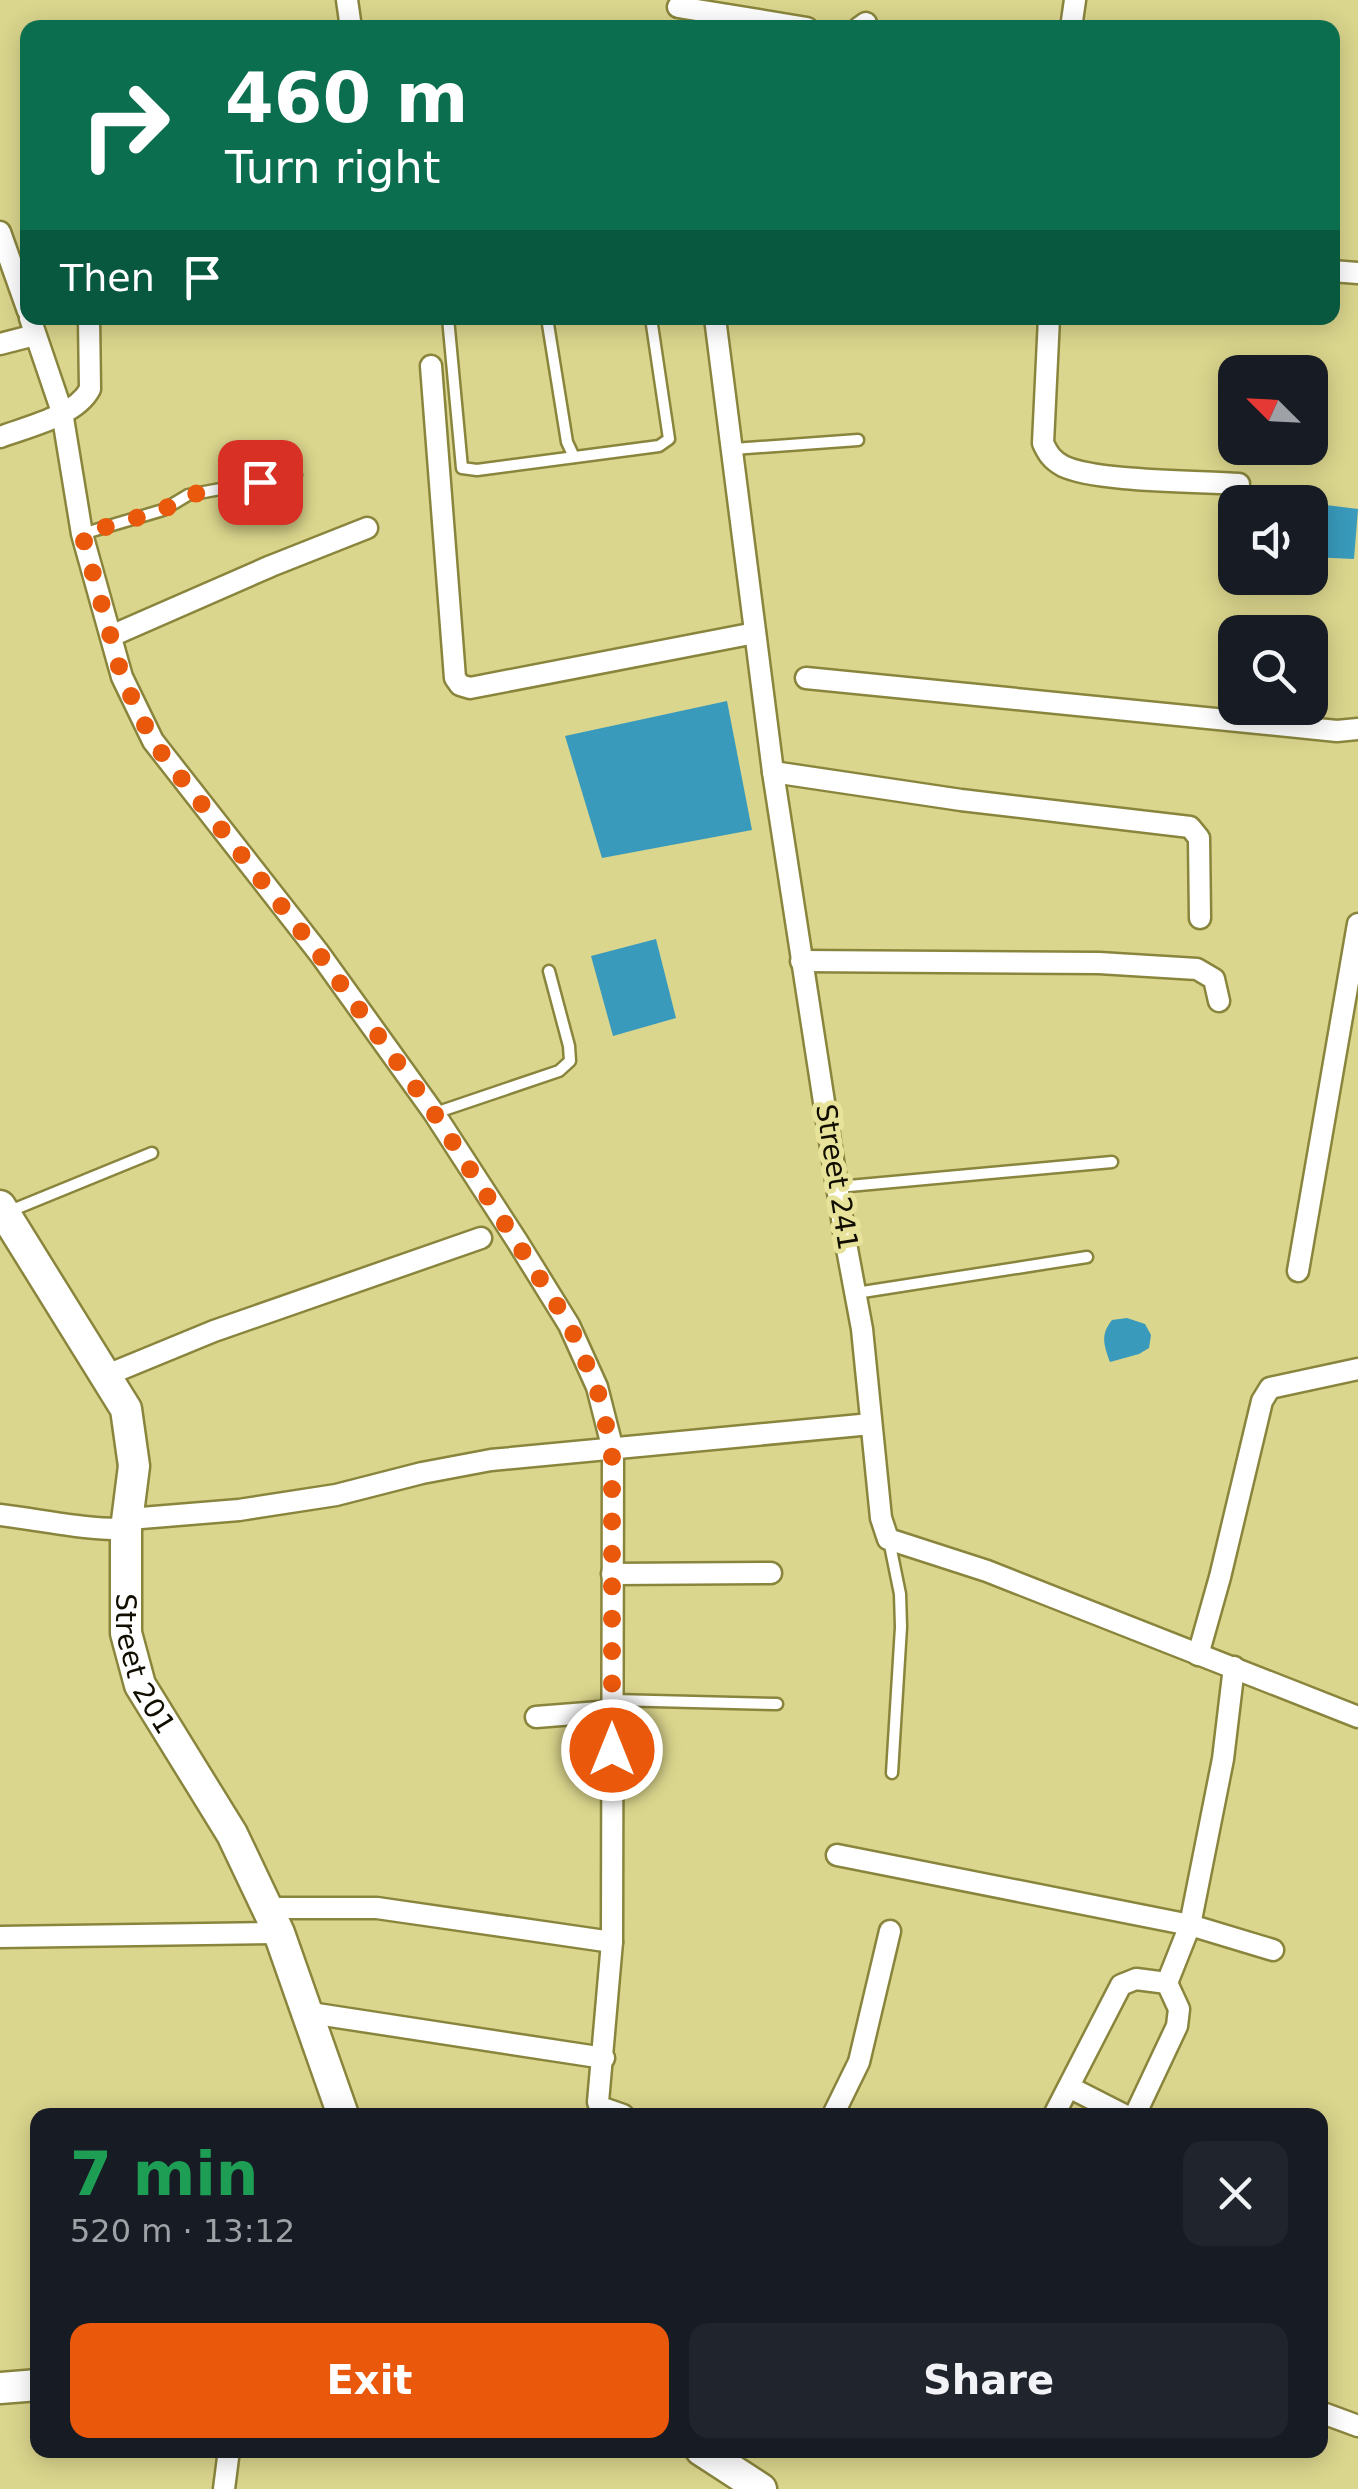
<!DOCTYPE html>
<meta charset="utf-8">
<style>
:root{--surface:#171b24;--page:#20242c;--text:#f1f3f6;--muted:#9ea1a6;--accent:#ea580c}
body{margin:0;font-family:"DejaVu Sans",sans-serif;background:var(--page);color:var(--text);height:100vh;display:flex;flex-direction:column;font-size:38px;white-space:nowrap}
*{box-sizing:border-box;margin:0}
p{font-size:32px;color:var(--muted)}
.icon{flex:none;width:55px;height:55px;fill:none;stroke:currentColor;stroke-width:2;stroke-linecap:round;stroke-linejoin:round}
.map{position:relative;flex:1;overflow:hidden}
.details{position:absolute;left:30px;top:2108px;width:1298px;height:350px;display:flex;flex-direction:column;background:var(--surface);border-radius:20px;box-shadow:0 5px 25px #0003}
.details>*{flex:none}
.hud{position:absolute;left:20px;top:20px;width:1320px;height:305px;border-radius:20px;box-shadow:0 5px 25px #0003;background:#0b6e4f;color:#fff;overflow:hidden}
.needle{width:65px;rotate:294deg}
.buttons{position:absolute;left:1218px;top:355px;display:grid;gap:20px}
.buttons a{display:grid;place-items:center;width:110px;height:110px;border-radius:20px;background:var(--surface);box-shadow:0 5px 25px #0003;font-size:50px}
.pin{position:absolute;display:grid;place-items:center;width:85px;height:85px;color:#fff;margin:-42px;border-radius:20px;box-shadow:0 5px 15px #0006}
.me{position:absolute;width:110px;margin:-55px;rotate:0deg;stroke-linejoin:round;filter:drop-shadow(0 0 8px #0008)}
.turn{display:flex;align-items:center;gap:35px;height:210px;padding:0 40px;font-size:45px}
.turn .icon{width:130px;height:130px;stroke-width:2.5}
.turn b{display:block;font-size:70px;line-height:85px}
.then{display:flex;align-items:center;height:95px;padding:0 40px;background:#0003;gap:20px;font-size:38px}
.round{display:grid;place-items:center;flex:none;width:105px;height:105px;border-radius:20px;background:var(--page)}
.summary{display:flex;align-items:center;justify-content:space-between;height:170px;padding:0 40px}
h1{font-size:60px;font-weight:700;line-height:75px;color:#1e9e55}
.action{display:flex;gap:20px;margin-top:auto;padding:20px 40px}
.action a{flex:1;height:115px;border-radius:20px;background:var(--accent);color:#fff;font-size:40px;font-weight:700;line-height:115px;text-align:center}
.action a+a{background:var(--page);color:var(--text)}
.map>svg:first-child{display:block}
.water{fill:#399abc}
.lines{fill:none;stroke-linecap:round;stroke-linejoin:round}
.lane-casing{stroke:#8a853d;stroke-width:15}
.street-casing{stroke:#8a853d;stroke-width:25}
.secondary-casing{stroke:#8a853d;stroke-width:35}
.lane{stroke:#fff;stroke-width:10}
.street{stroke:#fff;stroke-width:20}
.secondary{stroke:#fff;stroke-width:30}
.route{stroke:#ea580c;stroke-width:18;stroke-dasharray:0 32.4}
.labels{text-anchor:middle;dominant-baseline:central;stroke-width:10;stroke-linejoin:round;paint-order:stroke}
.street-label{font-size:28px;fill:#110e00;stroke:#e8e39a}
</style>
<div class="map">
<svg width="1358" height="2489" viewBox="0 0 1358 2489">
<rect width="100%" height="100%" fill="#dbd68d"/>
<g class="water">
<polygon points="1310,503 1358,509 1354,559 1310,557"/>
<polygon points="727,701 752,830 602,858 565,736"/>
<polygon points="656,939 676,1018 613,1036 591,956"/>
<path d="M1127,1318L1145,1324L1151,1335L1149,1348L1139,1354L1110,1362C1104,1345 1100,1335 1112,1320Z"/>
</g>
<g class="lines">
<defs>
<g id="lane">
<polyline points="448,318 462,468 477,470 659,446 669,439 651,318"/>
<polyline points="547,318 567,442 574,457"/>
<polyline points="733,449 858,440"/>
<polyline points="82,534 163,510 188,495 296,475"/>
<polyline points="435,1113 559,1071 570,1061 569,1046 549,971"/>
<polyline points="838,1187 1112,1162"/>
<polyline points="10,1211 152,1153"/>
<polyline points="856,1293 1087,1257"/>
<polyline points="889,1540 900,1594 901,1627 892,1773"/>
<polyline points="613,1700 777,1704"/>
</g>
<g id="street">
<polyline points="347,0 351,28"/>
<polyline points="678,7 807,28"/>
<polyline points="859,28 866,23"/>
<polyline points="1071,28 1075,0"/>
<polyline points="0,232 28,311"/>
<polyline points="1332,271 1358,273"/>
<polyline points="30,318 62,412 82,534 122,677 153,741 319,953 434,1113 517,1241 569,1325 597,1387 613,1450 612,1942 598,2102 600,2107 623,2115"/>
<polyline points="715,318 773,772 845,1238 862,1329 881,1518 888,1539 987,1571 1358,1717"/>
<path d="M1049,318L1043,443C1048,454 1052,460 1063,466C1096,482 1198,481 1239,484"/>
<polyline points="0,344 35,335"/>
<polyline points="431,366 455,678 460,685 470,688 755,633"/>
<path d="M0,437C27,427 76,416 90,389L89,318"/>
<polyline points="111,636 271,566 367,528"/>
<polyline points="806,678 1337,731 1358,729"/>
<polyline points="773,772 961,800 1190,827 1199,838 1200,918"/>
<polyline points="801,961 1099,963 1197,969 1214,979 1219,1001"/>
<polyline points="1298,1271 1358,924"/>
<polyline points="107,1375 214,1331 481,1238"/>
<path d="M0,1515C42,1520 84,1530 126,1529"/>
<polyline points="129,1519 239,1510 336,1495 422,1473 491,1460 871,1424"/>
<polyline points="612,1574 771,1573"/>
<polyline points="1198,1655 1220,1577 1262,1401 1270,1388 1358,1369"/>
<polyline points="536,1717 612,1711"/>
<polyline points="837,1855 1190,1925 1273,1950"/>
<polyline points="267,1908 377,1908 612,1942"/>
<polyline points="0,1937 279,1933"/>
<polyline points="304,2012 604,2058"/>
<polyline points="1069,2087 1124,2115"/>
<polyline points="833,2115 859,2062 890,1931"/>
<polyline points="1054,2115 1121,1985 1136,1979 1167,1983 1190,1925 1223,1759 1234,1667"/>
<polyline points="1135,2115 1177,2026 1179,2009 1167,1983"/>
<polyline points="1320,2412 1358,2426"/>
<polyline points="224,2489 229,2450"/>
</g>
<g id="secondary">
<path id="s1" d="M0,1206L126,1409L134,1466L126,1529V1633L140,1685L232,1834L279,1933L343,2115"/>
<polyline points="0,2388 38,2385"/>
<polyline points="701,2450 761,2489"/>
</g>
</defs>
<use href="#lane" class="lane-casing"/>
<use href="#street" class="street-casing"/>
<use href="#secondary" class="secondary-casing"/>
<use href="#lane" class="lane"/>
<use href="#street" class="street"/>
<use href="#secondary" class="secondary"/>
</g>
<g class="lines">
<polyline class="route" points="260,482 188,495 163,510 82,534 122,677 153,742 319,954 434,1113 569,1324 597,1388 612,1450 612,1750"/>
</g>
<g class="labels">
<g class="street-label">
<text transform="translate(837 1177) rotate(81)">Street 241</text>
<text stroke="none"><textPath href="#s1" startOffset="498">Street 201</textPath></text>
</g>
</g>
</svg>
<div class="buttons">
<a><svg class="needle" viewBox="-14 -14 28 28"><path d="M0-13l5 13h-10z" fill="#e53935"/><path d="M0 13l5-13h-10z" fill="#9ea1a6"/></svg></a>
<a><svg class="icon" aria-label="sound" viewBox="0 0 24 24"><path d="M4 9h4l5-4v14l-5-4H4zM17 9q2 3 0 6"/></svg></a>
<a><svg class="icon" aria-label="search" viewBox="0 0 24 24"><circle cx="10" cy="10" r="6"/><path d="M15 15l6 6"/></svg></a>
</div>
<div class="pin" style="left:260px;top:482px;background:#d93025"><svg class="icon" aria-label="arrive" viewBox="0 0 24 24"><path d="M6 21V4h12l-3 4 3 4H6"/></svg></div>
<svg class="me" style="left:612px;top:1750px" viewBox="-20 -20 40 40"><circle r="17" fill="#ea580c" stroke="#fff" stroke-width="3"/><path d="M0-11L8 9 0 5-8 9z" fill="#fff"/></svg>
<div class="hud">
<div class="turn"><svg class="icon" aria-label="right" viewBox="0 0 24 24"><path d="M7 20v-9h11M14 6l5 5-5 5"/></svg><div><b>460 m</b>Turn right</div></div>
<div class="then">Then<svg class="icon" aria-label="arrive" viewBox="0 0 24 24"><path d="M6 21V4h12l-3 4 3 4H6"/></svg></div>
</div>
<section class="details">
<div class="summary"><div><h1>7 min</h1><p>520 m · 13:12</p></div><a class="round"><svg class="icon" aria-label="close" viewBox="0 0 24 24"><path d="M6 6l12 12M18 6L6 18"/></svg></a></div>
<div class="action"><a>Exit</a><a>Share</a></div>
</section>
</div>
